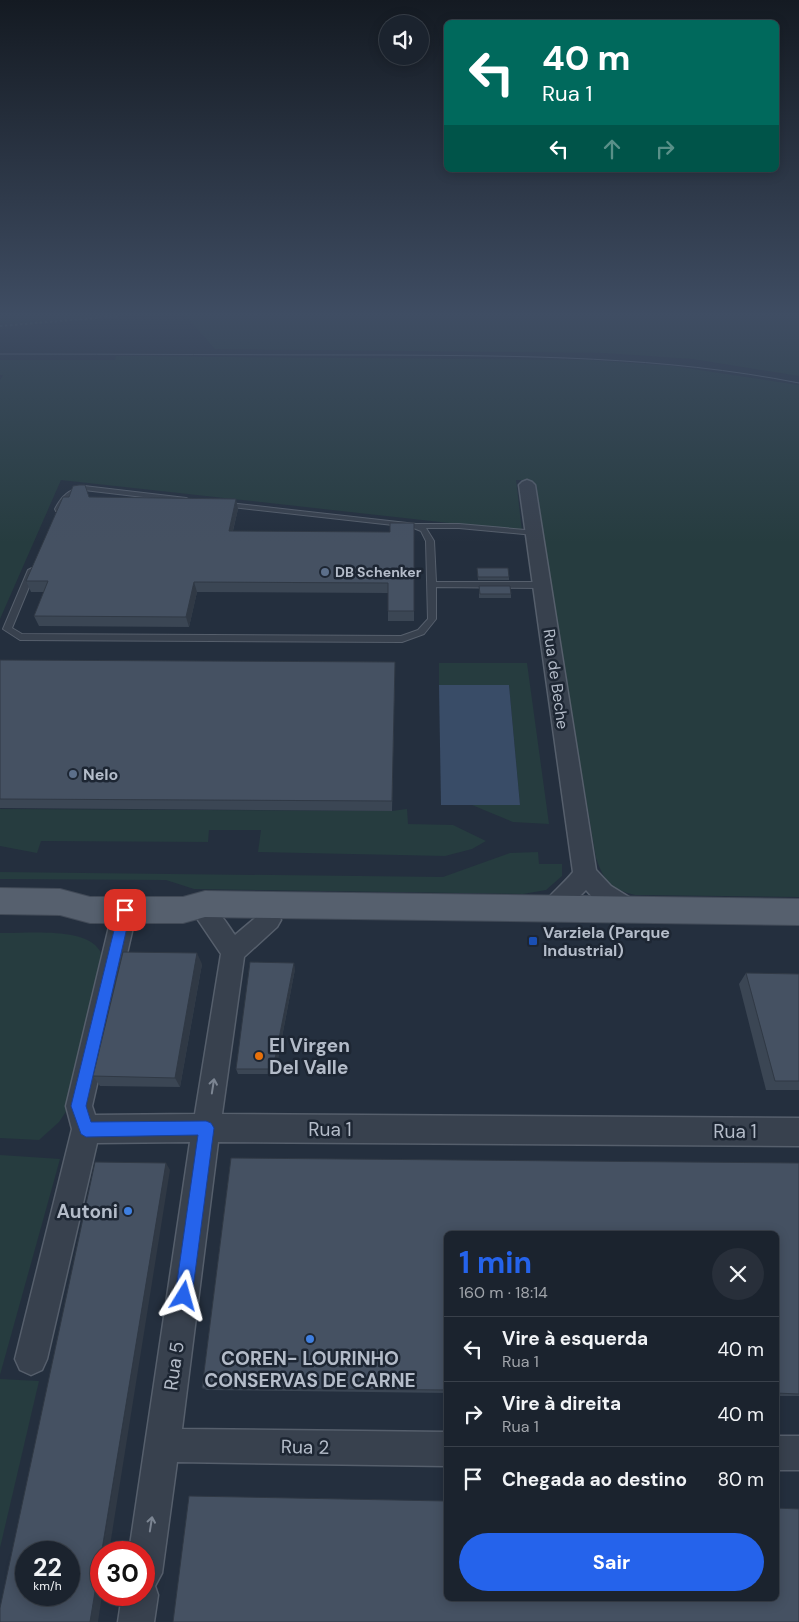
<!DOCTYPE html>
<html lang="pt">
<meta charset="utf-8">
<style>
:root{--surface:#1b232e;--page:#282f3a;--text:#f1f3f6;--muted:#a0a4aa;--line:#39404a;--accent:#2563eb}
body{margin:0;font-family:"DM Sans",sans-serif;background:var(--page);color:var(--text);height:100vh;display:flex;flex-direction:column;font-size:19px;white-space:nowrap}
*{box-sizing:border-box;margin:0}
p{font-size:16px;color:var(--muted)}
.icon{flex:none;width:28px;height:28px;fill:none;stroke:currentColor;stroke-width:2;stroke-linecap:round;stroke-linejoin:round}
.map{position:relative;flex:1;overflow:hidden}
.panel{position:absolute;left:444px;top:1231px;width:335px;height:370px;display:flex;flex-direction:column;background:var(--surface);border-radius:8px;box-shadow:0 2px 12px #0003,0 0 0 1px var(--line)}
.panel>*{flex:none}
.banner{position:absolute;left:444px;top:20px;width:335px;height:152px;border-radius:8px;box-shadow:0 2px 12px #0003,0 0 0 1px var(--line);background:#00695c;color:#fff;overflow:hidden}
.tools{position:absolute;left:379px;top:15px;display:grid;gap:10px}
.tools a{display:grid;place-items:center;width:50px;height:50px;border-radius:50%;background:var(--surface);box-shadow:0 2px 12px #0003,0 0 0 1px var(--line);font-size:25px}
.speed{position:absolute;left:15px;top:1541px;display:flex;gap:10px;font-size:25px;font-weight:700;text-align:center}
.speed>*{display:grid;place-content:center;width:65px;height:65px;border-radius:50%;background:var(--surface);box-shadow:0 2px 12px #0003,0 0 0 1px var(--line);line-height:1}
.speed small{font-size:12px;font-weight:400}
.speed .limit{border:8px solid #d22;background:#fff;color:#111}
.pin{position:absolute;display:grid;place-items:center;width:42px;height:42px;color:#fff;margin:-21px;border-radius:10px;box-shadow:0 2px 8px #0006}
.me{position:absolute;width:55px;margin:-28px;rotate:8deg;stroke-linejoin:round;filter:drop-shadow(0 0 4px #0008)}
.turn{display:flex;align-items:center;gap:18px;height:105px;padding:0 15px;font-size:22px}
.turn .icon{width:65px;height:65px;stroke-width:2.5}
.turn b{display:block;font-size:35px;line-height:42px}
.lanes{display:flex;align-items:center;height:48px;padding:0 15px;background:#0003;justify-content:center;gap:25px;direction:ltr}
.lanes .off{opacity:.35}
.round{display:grid;place-items:center;flex:none;width:52px;height:52px;border-radius:26px;background:var(--page)}
.overview{display:flex;align-items:center;justify-content:space-between;height:85px;padding:0 15px}
h1{font-size:30px;font-weight:700;line-height:38px;color:var(--accent)}
.primary-button{display:flex;gap:10px;margin-top:auto;padding:10px 15px}
.primary-button a{flex:1;height:58px;border-radius:30px;background:var(--accent);color:#fff;font-size:20px;font-weight:700;line-height:58px;text-align:center}
ul{padding:0;list-style:none}
li{display:flex;align-items:center;gap:15px;height:65px;padding:0 15px;border-top:1px solid var(--line)}
li div{flex:1}
li b{display:block;font-size:19px}
li em{font-style:normal}
.map>svg:first-child{display:block}
.green{fill:#263c3f}
.water{fill:#394c67}
.lines{fill:none;stroke-linecap:round;stroke-linejoin:round}
.lane-casing{stroke:#565f6c;stroke-width:2}
.street-casing{stroke:#565f6c;stroke-width:3}
.primary-casing{stroke:#414a57;stroke-width:2}
.path{stroke:#44595c;stroke-width:2;stroke-dasharray:2.5 2.5;stroke-linecap:butt}
.lane{fill:#38414e;fill-rule:evenodd}
.street{fill:#38414e;fill-rule:evenodd}
.primary{fill:#56606e;fill-rule:evenodd}
.tram{stroke:#5a6575;stroke-width:1}
.wall{fill:#3b4654}
.shaded-wall{fill:#303945}
.building{fill:#455162;stroke:#303945;fill-rule:evenodd}
.oneway{stroke:#7c8592}
.route{fill:#2563eb;stroke:#184099}
.service-dot{fill:#5c6f8a;stroke:#1d2633;stroke-width:2}
.transit-dot{fill:#1a4fb4;stroke:#1d2633;stroke-width:2}
.food-dot{fill:#e8710a;stroke:#1d2633;stroke-width:2}
.shop-dot{fill:#3f7fe0;stroke:#1d2633;stroke-width:2}
.labels{text-anchor:middle;dominant-baseline:central;stroke-width:5;stroke-linejoin:round;paint-order:stroke}
.far-poi-label{font-size:14px;font-weight:bold;fill:#b4bcc9;stroke:#1d2633;text-anchor:start}
.street-label{font-size:16px;fill:#b4bcc9;stroke:#1d2633}
.poi-label{font-size:16px;font-weight:bold;fill:#b4bcc9;stroke:#1d2633;text-anchor:start}
.near-poi-label{font-size:19px;font-weight:bold;fill:#b4bcc9;stroke:#1d2633;text-anchor:start}
.near-street-label{font-size:19px;fill:#b4bcc9;stroke:#1d2633}
</style>
<div class="map">
<svg width="799" height="1622" viewBox="0 0 799 1622">
<rect width="100%" height="100%" fill="#242f3e"/>
<g class="green">
<polygon points="0,316 108,316 0,324"/>
<polygon points="186,316 799,316 799,376 693,359 604,353 215,349"/>
<path d="M116,356L588,360L673,366L799,385V897L635,895C611,889 604,881 596,858L532,480H516L522,531L61,480L0,619V380L3,375H0V360H115Z"/>
<polygon points="439,663 527,663 549,824 513,822 472,805 520,805 509,685 439,685"/>
<polygon points="0,809 392,811 407,809 408,824 453,825 486,841 472,849 445,856 258,852 261,830 209,830 208,842 41,841 37,853 0,846"/>
<polygon points="538,852 539,864 562,864 562,876 546,890 523,894 194,889 166,880 0,879 0,872 443,877 510,853"/>
<path d="M0,933C25,934 85,926 100,951C102,955 103,961 104,965L71,1104L59,1122L39,1140L0,1138Z"/>
<polygon points="0,1155 60,1159 0,1375"/>
<polygon points="0,1379 39,1381 0,1548"/>
</g>
<polygon class="water" points="439,685 509,685 520,805 441,805"/>
<g class="lines">
<defs>
<g id="lane">
<path d="M84,486L186,498L190,500L186,502L84,490L71,496L62,511H56L55,509C62,495 69,490 84,486Z"/>
<polygon points="220,502 416,524 459,524 537,531 538,533 534,535 459,528 426,528 434,541 436,582 542,582 546,585 542,588 436,587 436,619 424,634 402,642 20,640 3,629 28,570 32,568 36,570 12,628 22,634 401,636 418,630 428,619 426,541 421,531 411,527 223,506 220,506"/>
</g>
<g id="street">
<path d="M527,480L532,482L535,485L596,870L611,886L637,902L641,909L637,916L629,919L595,900L586,890L560,916L552,919L544,916L540,909C547,896 564,884 573,872L519,485L522,482Z"/>
<path d="M125,900L133,903L137,910L92,1106L95,1115L195,1114L221,954L198,920L202,913C220,906 225,922 235,935L261,913L269,910L277,913L281,920L277,927L244,957L222,1114L799,1118V1146L218,1142L182,1429L446,1432V1466L177,1462L162,1573L155,1586L158,1595L154,1622H118L122,1595H144V1552H129L190,1142L97,1143L47,1359L42,1370L31,1375L20,1370L15,1359L72,1129L66,1106L113,910L117,903Z"/>
<rect x="776" y="1436" width="23" height="34"/>
</g>
<polygon id="primary" points="0,888 60,889 90,897 183,897 205,891 799,899 799,925 205,917 183,923 90,923 60,915 0,914"/>
</defs>
<use href="#lane" class="lane-casing"/>
<use href="#street" class="street-casing"/>
<use href="#primary" class="primary-casing"/>
<polyline class="path" points="0,326 119,316"/>
<use href="#lane" class="lane"/>
<use href="#street" class="street"/>
<use href="#primary" class="primary"/>
<path class="tram" d="M0,354C129,354 258,355 386,355C525,356 663,356 799,383"/>
</g>
<g class="wall">
<polygon points="69,497 89,497 238,509 233,531 390,532 414,523 414,621 388,621 388,593 197,592 189,627 39,626 34,616 44,592 31,592 26,581"/>
<polygon points="477,568 509,577 509,580 478,580"/>
<polygon points="479,586 511,594 511,598 479,598"/>
<polygon points="0,660 395,662 392,811 0,808"/>
<polygon points="202,964 180,1087 100,1086 93,1076"/>
<polygon points="295,969 275,1074 238,1074 236,1069"/>
<polygon points="746,973 799,974 799,1090 766,1090 739,984"/>
<polygon points="231,1158 799,1163 799,1396 776,1396 776,1234 446,1234 446,1393 207,1390 202,1388"/>
</g>
<g class="shaded-wall">
<polygon points="236,499 238,509 230,542 229,531"/>
<polygon points="194,582 197,592 189,627 186,617"/>
<polygon points="197,953 202,964 180,1087 175,1078"/>
<polygon points="294,963 295,969 275,1074 273,1069"/>
<polygon points="166,1163 170,1170 109,1552 102,1552"/>
<polygon points="101,1555 101,1595 102,1595 98,1622 90,1622"/>
</g>
<g class="building">
<polygon points="79,485 85,485 89,497 236,499 229,531 390,532 390,523 414,523 414,611 388,611 388,583 194,582 186,617 34,616 48,581 26,581 63,497 69,497 73,486"/>
<polygon points="477,568 508,568 509,577 478,577"/>
<polygon points="479,586 510,586 511,594 480,594"/>
<polygon points="0,660 395,662 392,801 0,799"/>
<polygon points="123,952 197,953 175,1078 93,1076"/>
<polygon points="250,962 294,963 273,1069 236,1069"/>
<polygon points="746,973 799,974 799,1081 775,1081"/>
<polygon points="231,1158 799,1163 799,1394 776,1393 776,1234 446,1234 446,1390 202,1388"/>
<path d="M95,1162L166,1163L90,1622H0V1608ZM26,1552H69V1595H26Z"/>
<polygon points="189,1496 446,1501 446,1599 776,1599 776,1508 799,1509 799,1622 173,1622"/>
</g>
<defs><path id="oneway-shaft" d="M-6 0H5M1.5-3L5.5 0L1.5 3" fill="none" stroke-width="1.6" stroke-linecap="round" stroke-linejoin="round" transform="scale(1.25)"/></defs>
<g class="oneway">
<use href="#oneway-shaft" transform="translate(213 1086) rotate(-81)"/>
<use href="#oneway-shaft" transform="translate(151 1524) rotate(-81)"/>
</g>
<linearGradient id="sky" x2="0" y2="1"><stop stop-color="#141a22"/><stop offset="0.58" stop-color="#3f4d63"/><stop offset="1" stop-color="#3f4d63" stop-opacity="0"/></linearGradient>
<rect width="799" height="543" fill="url(#sky)"/>
<polygon class="route" points="125,905 129,906 131,910 86,1106 91,1122 206,1121 211,1123 214,1128 192,1296 189,1302 184,1304 178,1302 175,1296 198,1135 86,1137 81,1134 71,1106 119,910 120,906"/>
<g class="service-dot">
<circle cx="325" cy="572" r="5"/>
<circle cx="73" cy="774" r="5"/>
</g>
<rect class="transit-dot" x="528" y="936" width="10" height="10" rx="2.5"/>
<circle class="food-dot" cx="259" cy="1056" r="5"/>
<g class="shop-dot">
<circle cx="128" cy="1211" r="5"/>
<circle cx="310" cy="1339" r="5"/>
</g>
<g class="labels">
<g class="far-poi-label">
<text x="335" y="572">DB Schenker</text>
</g>
<g class="street-label">
<text transform="translate(556 679) rotate(82)">Rua de Beche</text>
</g>
<g class="poi-label">
<text x="83" y="774">Nelo</text>
<text x="543" y="932">Varziela (Parque<tspan x="543" dy="18">Industrial)</tspan></text>
</g>
<g class="near-poi-label">
<text x="269" y="1045">El Virgen<tspan x="269" dy="22">Del Valle</tspan></text>
<text x="118" y="1211" text-anchor="end">Autoni</text>
<text x="310" y="1358" text-anchor="middle">COREN- LOURINHO<tspan x="310" dy="22">CONSERVAS DE CARNE</tspan></text>
</g>
<g class="near-street-label">
<text x="330" y="1129">Rua 1</text>
<text x="735" y="1131">Rua 1</text>
<text transform="translate(174 1366) rotate(-82)">Rua 5</text>
<text transform="translate(305 1447) rotate(1)">Rua 2</text>
</g>
</g>
</svg>
<div class="tools">
<a><svg class="icon" aria-label="sound" viewBox="0 0 24 24"><path d="M4 9h4l5-4v14l-5-4H4zM17 9q2 3 0 6"/></svg></a>
</div>
<div class="speed"><div>22<small>km/h</small></div><div class="limit">30</div></div>
<div class="pin" style="left:125px;top:910px;background:#d93025"><svg class="icon" aria-label="arrive" viewBox="0 0 24 24"><path d="M6 21V4h12l-3 4 3 4H6"/></svg></div>
<svg class="me" style="left:184px;top:1296px" viewBox="-20 -20 40 40"><path d="M0-17L14 15 0 8-14 15z" fill="#2563eb" stroke="#fff" stroke-width="4"/></svg>
<div class="banner">
<div class="turn"><svg class="icon" aria-label="left" viewBox="0 0 24 24"><path d="M17 20v-9H6M10 6l-5 5 5 5"/></svg><div><b>40 m</b>Rua 1</div></div>
<div class="lanes"><svg class="icon" aria-label="left" viewBox="0 0 24 24"><path d="M17 20v-9H6M10 6l-5 5 5 5"/></svg><svg class="icon off" aria-label="ahead" viewBox="0 0 24 24"><path d="M12 20V5M6 11l6-6 6 6"/></svg><svg class="icon off" aria-label="right" viewBox="0 0 24 24"><path d="M7 20v-9h11M14 6l5 5-5 5"/></svg></div>
</div>
<section class="panel">
<div class="overview"><div><h1>1 min</h1><p>160 m · 18:14</p></div><a class="round"><svg class="icon" aria-label="close" viewBox="0 0 24 24"><path d="M6 6l12 12M18 6L6 18"/></svg></a></div>
<ul>
<li><svg class="icon" aria-label="left" viewBox="0 0 24 24"><path d="M17 20v-9H6M10 6l-5 5 5 5"/></svg><div><b>Vire à esquerda</b><p>Rua 1</p></div><em>40 m</em></li>
<li><svg class="icon" aria-label="right" viewBox="0 0 24 24"><path d="M7 20v-9h11M14 6l5 5-5 5"/></svg><div><b>Vire à direita</b><p>Rua 1</p></div><em>40 m</em></li>
<li><svg class="icon" aria-label="arrive" viewBox="0 0 24 24"><path d="M6 21V4h12l-3 4 3 4H6"/></svg><div><b>Chegada ao destino</b></div><em>80 m</em></li>
</ul>
<div class="primary-button"><a>Sair</a></div>
</section>
</div>
